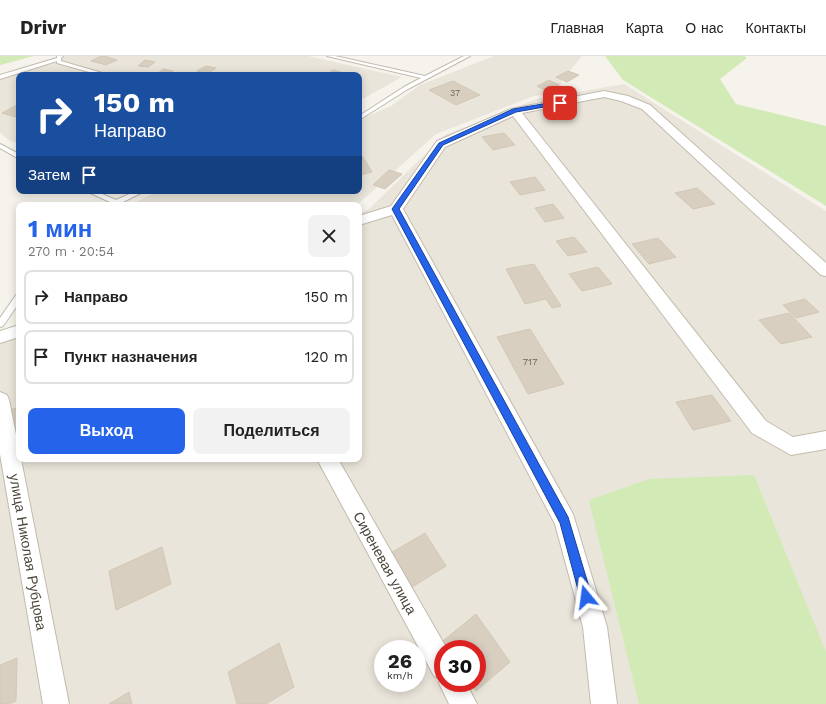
<!DOCTYPE html>
<html lang="ru">
<meta charset="utf-8">
<style>
:root{--surface:#fff;--page:#f2f2f2;--text:#222;--muted:#767676;--line:#e0e0e0;--accent:#2563eb}
body{margin:0;font-family:"Work Sans",sans-serif;background:var(--page);color:var(--text);height:100vh;display:flex;flex-direction:column;font-size:15px;white-space:nowrap}
*{box-sizing:border-box;margin:0}
p{font-size:13px;color:var(--muted)}
.icon{flex:none;width:22px;height:22px;fill:none;stroke:currentColor;stroke-width:2;stroke-linecap:round;stroke-linejoin:round}
.map{position:relative;flex:1;overflow:hidden}
.details{position:absolute;left:16px;top:146px;width:346px;height:260px;display:flex;flex-direction:column;background:var(--surface);border-radius:8px;box-shadow:0 2px 10px #0003}
.details>*{flex:none}
.hud{position:absolute;left:16px;top:16px;width:346px;height:122px;border-radius:8px;box-shadow:0 2px 10px #0003;background:#1a4fa0;color:#fff;overflow:hidden}
.speed{position:absolute;left:374px;top:584px;display:flex;gap:8px;font-size:20px;font-weight:700;text-align:center}
.speed>*{display:grid;place-content:center;width:52px;height:52px;border-radius:50%;background:var(--surface);box-shadow:0 2px 10px #0003;line-height:1}
.speed small{font-size:10px;font-weight:400}
.speed .limit{border:6px solid #d22;background:#fff;color:#111}
.pin{position:absolute;display:grid;place-items:center;width:34px;height:34px;color:#fff;margin:-17px;border-radius:8px;box-shadow:0 2px 6px #0006}
.me{position:absolute;width:44px;margin:-22px;rotate:344deg;stroke-linejoin:round;filter:drop-shadow(0 0 3px #0008)}
.turn{display:flex;align-items:center;gap:14px;height:84px;padding:0 12px;font-size:18px}
.turn .icon{width:52px;height:52px;stroke-width:2.5}
.turn b{display:block;font-size:28px;line-height:34px}
.then{display:flex;align-items:center;height:38px;padding:0 12px;background:#0003;gap:8px;font-size:15px}
.round{display:grid;place-items:center;flex:none;width:42px;height:42px;border-radius:8px;background:var(--page)}
.headline{display:flex;align-items:center;justify-content:space-between;height:68px;padding:0 12px}
h1{font-size:24px;font-weight:700;line-height:30px;color:var(--accent)}
.action{display:flex;gap:8px;margin-top:auto;padding:8px 12px}
.action a{flex:1;height:46px;border-radius:8px;background:var(--accent);color:#fff;font-size:16px;font-weight:700;line-height:46px;text-align:center}
.action a+a{background:var(--page);color:var(--text)}
ul{padding:0;list-style:none}
li{display:flex;align-items:center;gap:12px;height:54px;margin:0 8px 6px;padding:0 4px;border:2px solid var(--line);border-radius:8px}
li div{flex:1}
li b{display:block;font-size:15px}
li em{font-style:normal}
header{display:flex;align-items:center;gap:24px;box-sizing:border-box;height:56px;padding:0 20px;background:var(--surface);border-bottom:1px solid var(--line)}
header strong{font-size:19px}
nav{display:flex;gap:22px;margin-inline-start:auto;font-size:14px}
.map>svg:first-child{display:block}
.residential{fill:#eae5da;fill-rule:evenodd}
.green{fill:#d2eab5}
.building{fill:#d8cfc1;stroke:#d3c7b4}
.lines{fill:none;stroke-linecap:round;stroke-linejoin:round}
.service-casing{stroke:#c2bbae;stroke-width:2}
.minor-casing{stroke:#c2bbae;stroke-width:2}
.service{fill:#fff;fill-rule:evenodd}
.minor{fill:#fff;fill-rule:evenodd}
.route{fill:#2563eb;stroke:#184099}
.labels{text-anchor:middle;dominant-baseline:central;stroke-width:3.5;stroke-linejoin:round;paint-order:stroke}
.far-number-label{font-size:9px;fill:#6e675b}
.number-label{font-size:10px;fill:#6e675b}
.near-street-label{font-size:14px;fill:#4b4439;stroke:#fff}
</style>
<header>
<strong>Drivr</strong>
<nav><a>Главная</a><a>Карта</a><a>О нас</a><a>Контакты</a></nav>
</header>
<div class="map">
<svg width="826" height="648" viewBox="0 0 826 648">
<rect width="100%" height="100%" fill="#f6f3ec"/>
<g class="residential">
<polygon points="59,0 308,0 402,21 359,45 359,19 19,19 19,88 8,84 0,76 0,19"/>
<polygon points="494,0 582,0 562,24 559,35 531,41 436,78 357,149 131,149 146,141 160,135 359,135 359,64 391,50 420,29"/>
<path d="M624,28L826,155V648H0V285L19,279V403H359V158L369,153L445,79L537,43ZM383,593H417V627H383ZM443,593H477V627H443Z"/>
</g>
<g class="green">
<polygon points="0,0 34,0 0,9"/>
<polygon points="605,0 744,0 747,2 720,23 736,48 826,70 826,150 623,24"/>
<polygon points="754,419 826,596 826,648 639,648 589,444 649,423"/>
</g>
<g class="building">
<polygon points="101,0 104,0 117,4 106,9 91,5"/>
<polygon points="145,4 155,6 148,11 138,10"/>
<polygon points="206,10 216,12 207,18 197,15"/>
<polygon points="163,13 173,15 167,19 157,18"/>
<polygon points="333,14 351,19 326,19"/>
<polygon points="568,15 579,19 567,26 556,21"/>
<polygon points="549,24 559,29 547,35 537,30"/>
<polygon points="453,25 480,39 456,49 429,34"/>
<polygon points="19,48 19,62 2,57"/>
<polygon points="504,77 515,89 493,94 482,81"/>
<polygon points="359,95 372,116 359,119"/>
<polygon points="389,114 402,118 385,133 373,129"/>
<polygon points="535,121 545,134 520,139 510,126"/>
<polygon points="697,132 715,148 693,153 675,137"/>
<polygon points="553,148 564,162 545,166 535,152"/>
<polygon points="574,181 587,196 568,200 556,185"/>
<polygon points="658,182 676,201 649,208 632,188"/>
<polygon points="534,208 561,250 552,252 546,243 525,248 506,213"/>
<polygon points="598,211 612,228 582,235 569,218"/>
<polygon points="805,243 819,256 796,262 783,249"/>
<polygon points="789,257 812,281 781,288 759,264"/>
<polygon points="530,273 564,328 528,338 497,281"/>
<polygon points="712,339 731,365 693,374 676,346"/>
<polygon points="19,351 19,385 12,388 7,355"/>
<polygon points="425,477 446,510 404,536 384,501"/>
<polygon points="162,491 171,528 116,554 109,515"/>
<polygon points="476,558 510,606 476,635 471,627 477,627 477,593 448,593 443,585"/>
<polygon points="279,587 294,631 266,648 237,648 228,616"/>
<polygon points="17,602 16,645 9,648 0,648 0,609"/>
<polygon points="129,636 132,648 109,648"/>
</g>
<g class="lines">
<defs>
<g id="service">
<polygon points="57,0 63,0 61,2 61,5 109,19 100,19 57,7 57,5 0,23 0,19 57,2"/>
<polygon points="327,0 335,0 425,20 464,0 470,0 408,33 359,64 359,60 404,31 421,22"/>
<polygon points="0,88 19,98 19,103 0,92"/>
<polygon points="86,135 95,135 116,144 136,135 145,135 117,149 110,149 112,147"/>
<polygon points="19,238 19,247 3,270 0,271 0,262 16,239"/>
</g>
<g id="minor">
<polygon points="604,35 628,40 650,49 826,207 826,220 821,219 642,53 621,45 604,41 522,57 766,365 793,381 826,375 826,393 791,399 752,377 513,60 445,91 403,153 573,458 607,571 617,648 591,648 583,571 555,468 392,159 359,169 359,160 391,150 437,85 511,53"/>
<polygon points="19,269 19,281 0,287 0,275"/>
<polygon points="0,336 7,339 9,344 19,393 19,403 21,403 69,648 43,648 0,398"/>
<polygon points="317,403 338,403 447,593 443,593 443,627 466,627 477,648 449,648 439,627 441,623 434,620"/>
</g>
</defs>
<use href="#service" class="service-casing"/>
<use href="#minor" class="minor-casing"/>
<use href="#service" class="service"/>
<use href="#minor" class="minor"/>
</g>
<polygon class="route" points="560,45 562,47 561,48 516,56 443,89 399,153 568,461 592,541 591,545 586,547 582,545 580,541 560,467 392,153 439,87 513,53"/>
<g class="labels">
<g class="far-number-label">
<text x="455" y="37">37</text>
</g>
<g class="number-label">
<text x="530" y="305">717</text>
</g>
<g class="near-street-label">
<text transform="translate(28 496) rotate(80)">улица Николая Рубцова</text>
<text transform="translate(385 507) rotate(61)">Сиреневая улица</text>
</g>
</g>
</svg>
<div class="speed"><div>26<small>km/h</small></div><div class="limit">30</div></div>
<div class="pin" style="left:560px;top:47px;background:#d93025"><svg class="icon" aria-label="arrive" viewBox="0 0 24 24"><path d="M6 21V4h12l-3 4 3 4H6"/></svg></div>
<svg class="me" style="left:586px;top:541px" viewBox="-20 -20 40 40"><path d="M0-17L14 15 0 8-14 15z" fill="#2563eb" stroke="#fff" stroke-width="4"/></svg>
<div class="hud">
<div class="turn"><svg class="icon" aria-label="right" viewBox="0 0 24 24"><path d="M7 20v-9h11M14 6l5 5-5 5"/></svg><div><b>150 m</b>Направо</div></div>
<div class="then">Затем<svg class="icon" aria-label="arrive" viewBox="0 0 24 24"><path d="M6 21V4h12l-3 4 3 4H6"/></svg></div>
</div>
<section class="details">
<div class="headline"><div><h1>1 мин</h1><p>270 m · 20:54</p></div><a class="round"><svg class="icon" aria-label="close" viewBox="0 0 24 24"><path d="M6 6l12 12M18 6L6 18"/></svg></a></div>
<ul>
<li><svg class="icon" aria-label="right" viewBox="0 0 24 24"><path d="M7 20v-9h11M14 6l5 5-5 5"/></svg><div><b>Направо</b></div><em>150 m</em></li>
<li><svg class="icon" aria-label="arrive" viewBox="0 0 24 24"><path d="M6 21V4h12l-3 4 3 4H6"/></svg><div><b>Пункт назначения</b></div><em>120 m</em></li>
</ul>
<div class="action"><a>Выход</a><a>Поделиться</a></div>
</section>
</div>
